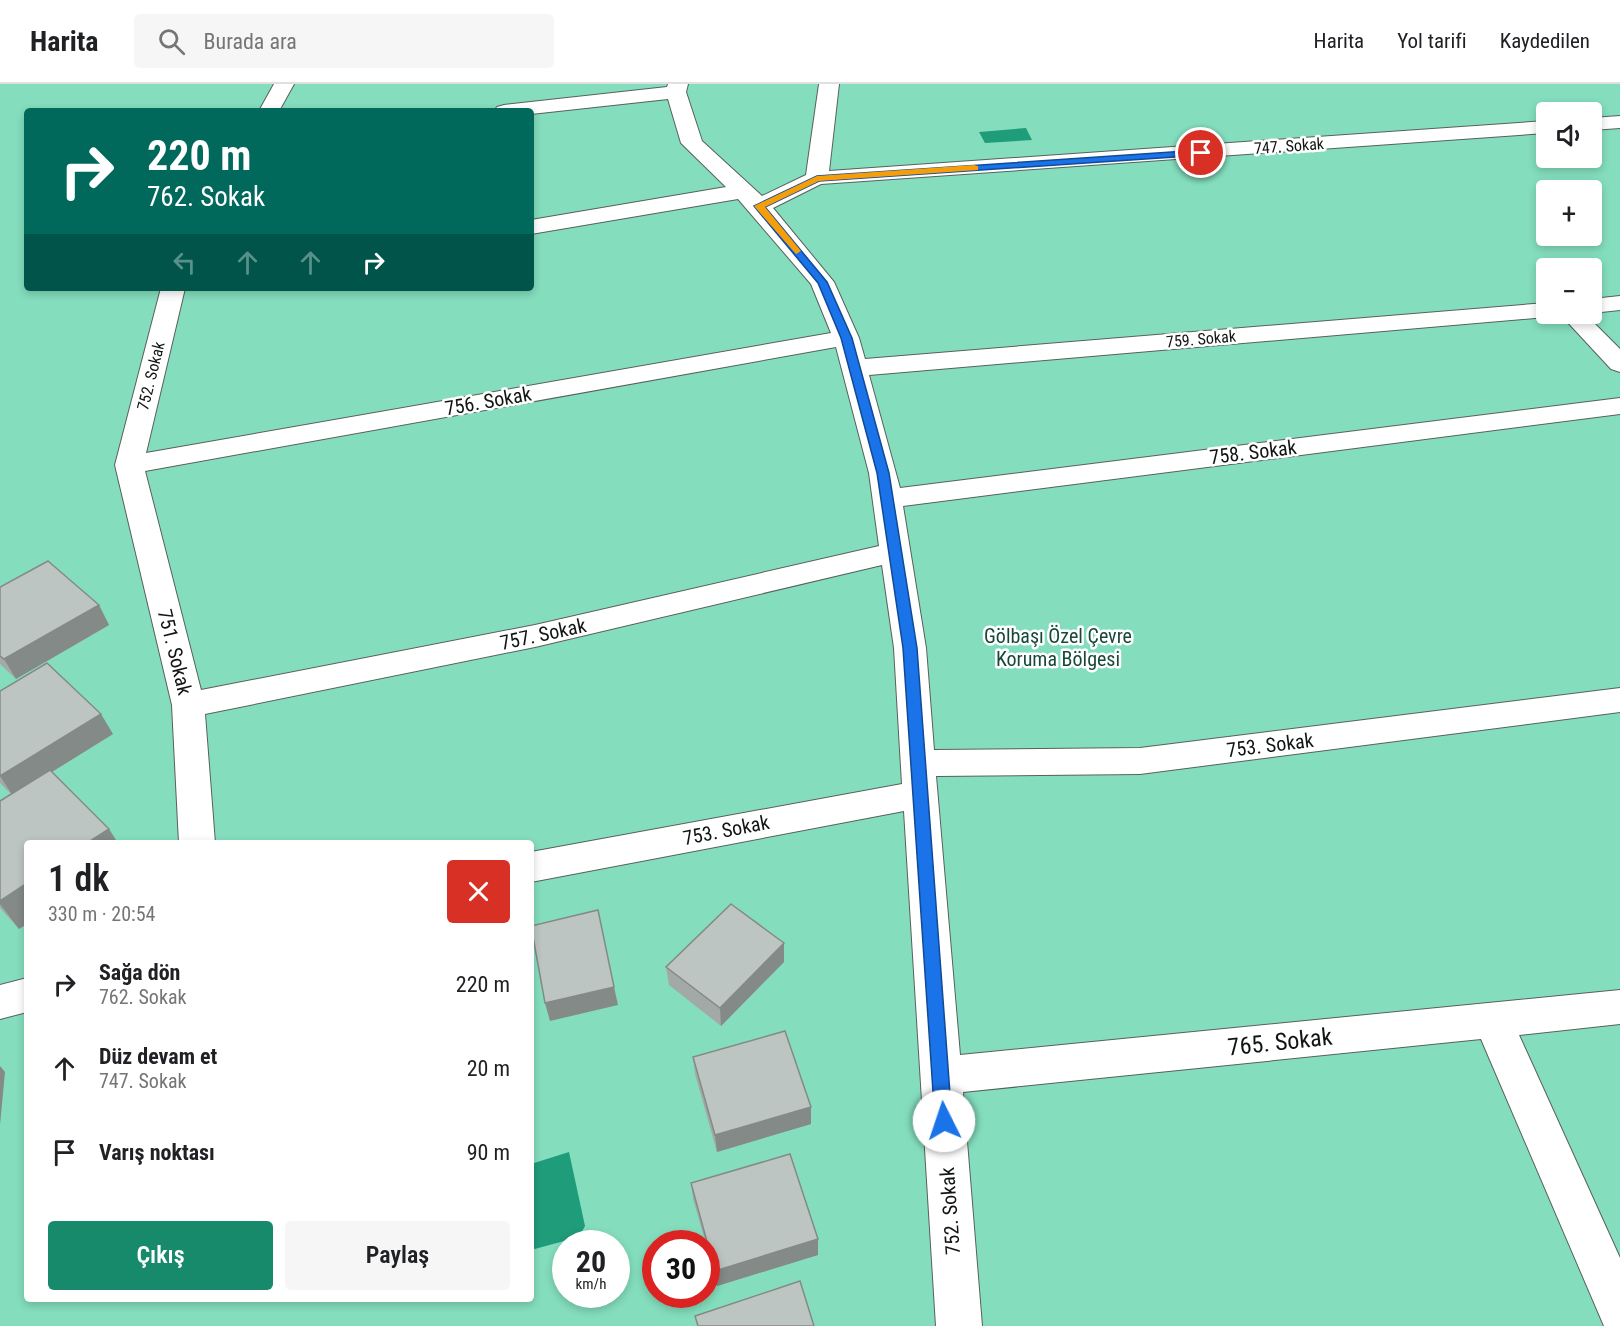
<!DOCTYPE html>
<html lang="tr">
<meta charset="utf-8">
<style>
:root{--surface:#fff;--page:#f6f6f6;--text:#202124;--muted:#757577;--line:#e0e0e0;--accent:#168a6b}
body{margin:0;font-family:"Roboto Condensed",sans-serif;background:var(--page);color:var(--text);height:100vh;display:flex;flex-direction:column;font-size:22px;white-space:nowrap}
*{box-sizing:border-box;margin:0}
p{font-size:20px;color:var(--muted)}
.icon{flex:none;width:33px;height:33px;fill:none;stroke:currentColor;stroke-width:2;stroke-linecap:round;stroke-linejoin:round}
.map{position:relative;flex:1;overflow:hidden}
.sheet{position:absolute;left:24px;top:756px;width:510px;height:462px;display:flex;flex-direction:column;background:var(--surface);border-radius:6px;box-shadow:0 3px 9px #0003}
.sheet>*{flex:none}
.top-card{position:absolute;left:24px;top:24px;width:510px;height:183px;border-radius:6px;box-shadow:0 3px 9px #0003;background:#00695c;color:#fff;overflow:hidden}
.fabs{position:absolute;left:1536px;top:18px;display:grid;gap:12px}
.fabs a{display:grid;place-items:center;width:66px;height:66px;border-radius:6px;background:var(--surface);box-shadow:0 3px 9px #0003;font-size:30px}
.speed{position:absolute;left:552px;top:1146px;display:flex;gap:12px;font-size:30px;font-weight:700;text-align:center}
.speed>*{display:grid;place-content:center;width:78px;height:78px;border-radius:50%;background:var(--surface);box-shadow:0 3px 9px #0003;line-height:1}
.speed small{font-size:15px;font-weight:400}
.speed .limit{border:9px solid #d22;background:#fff;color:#111}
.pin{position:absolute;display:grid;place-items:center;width:51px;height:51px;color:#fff;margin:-26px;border:3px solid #fff;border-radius:50%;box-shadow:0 2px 6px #0007}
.me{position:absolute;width:66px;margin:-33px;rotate:356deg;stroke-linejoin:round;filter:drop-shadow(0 0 4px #0008)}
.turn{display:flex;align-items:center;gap:21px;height:126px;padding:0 24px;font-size:27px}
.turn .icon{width:78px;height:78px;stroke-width:2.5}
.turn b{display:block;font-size:42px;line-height:51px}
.lanes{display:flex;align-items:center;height:57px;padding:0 24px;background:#0003;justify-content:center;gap:30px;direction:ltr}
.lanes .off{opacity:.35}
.round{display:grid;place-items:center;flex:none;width:63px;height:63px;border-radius:6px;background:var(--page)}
.head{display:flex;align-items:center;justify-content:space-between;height:102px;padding:0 24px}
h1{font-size:36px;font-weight:600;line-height:45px}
.action{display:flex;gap:12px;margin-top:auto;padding:12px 24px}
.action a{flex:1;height:69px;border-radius:6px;background:var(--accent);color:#fff;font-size:24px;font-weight:600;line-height:69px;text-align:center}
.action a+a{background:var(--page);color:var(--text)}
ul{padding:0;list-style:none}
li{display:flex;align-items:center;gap:18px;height:84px;padding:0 24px}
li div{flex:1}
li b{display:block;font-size:22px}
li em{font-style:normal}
header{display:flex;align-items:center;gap:36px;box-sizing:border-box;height:84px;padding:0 30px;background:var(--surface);border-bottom:2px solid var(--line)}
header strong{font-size:28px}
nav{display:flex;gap:33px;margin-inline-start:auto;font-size:21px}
.search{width:420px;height:54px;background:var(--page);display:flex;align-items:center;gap:15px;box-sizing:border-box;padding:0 21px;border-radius:6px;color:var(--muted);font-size:22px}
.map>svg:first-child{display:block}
.green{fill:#84debe;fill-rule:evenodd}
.water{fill:#1f9c7a}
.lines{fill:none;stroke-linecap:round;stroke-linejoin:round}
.street-casing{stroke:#58605d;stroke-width:2}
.street{fill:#fff;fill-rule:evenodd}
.wall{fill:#a2a9a6}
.shaded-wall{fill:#848a87}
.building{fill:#bcc5c1;stroke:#848a87;stroke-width:1.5}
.route{fill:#1a73e8;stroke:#114b97;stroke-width:1.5}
.slow{fill:#f59e0b}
.labels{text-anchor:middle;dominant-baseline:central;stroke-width:5;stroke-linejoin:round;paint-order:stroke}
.far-street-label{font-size:16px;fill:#101412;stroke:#fff}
.street-label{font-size:20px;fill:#101412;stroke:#fff}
.park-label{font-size:20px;fill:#184839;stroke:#fff}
.near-street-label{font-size:24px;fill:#101412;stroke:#fff}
</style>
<header>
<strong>Harita</strong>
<div class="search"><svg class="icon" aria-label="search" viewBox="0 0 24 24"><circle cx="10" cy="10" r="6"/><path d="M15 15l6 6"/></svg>Burada ara</div>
<nav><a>Harita</a><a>Yol tarifi</a><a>Kaydedilen</a></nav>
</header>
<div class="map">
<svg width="1620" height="1242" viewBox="0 0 1620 1242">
<rect width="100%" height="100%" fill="#d7e1dd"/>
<path class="green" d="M0,0H1620V1242H0ZM27,27H531V204H27ZM1546,28H1592V74H1546ZM1546,106H1592V152H1546ZM1546,184H1592V230H1546ZM27,759H531V1215H27ZM566,1160H616V1210H566ZM656,1160H706V1210H656Z"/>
<g class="water">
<polygon points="1026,44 1032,56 985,59 979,48"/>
<polygon points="569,1068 585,1142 579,1153 531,1166 531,1080"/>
</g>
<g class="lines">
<defs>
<g id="street">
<polygon points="274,0 294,0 279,27 259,27"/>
<path d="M668,0H688L686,8L702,57L762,112L806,91L819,0H839L829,87L1546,37V49L821,100L773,124L834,198L859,254L865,275L1546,219V230H1556L1546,233L869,291L900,404L1620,314V330L903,422L926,564L934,666L1140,664L1620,604V628L1140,690L936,692L960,971L1620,906V940L1519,951L1620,1174V1242H1604L1481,955L963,1008L982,1242H936L904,727L531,798V768L902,700L894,564L882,481L535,563L205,630L215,759H179L172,621L115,381L161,204H185L146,369L831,249L811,200L738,115L531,150V136L726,103L681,59L668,15L531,30V27H494L497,23L504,21L667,3ZM836,263L869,389L879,462L535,541L201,606L145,387Z"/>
<polygon points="1620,32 1620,44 1592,46 1592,34"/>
<polygon points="1620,212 1620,226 1592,229 1592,215"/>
<polygon points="1560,230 1585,230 1620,265 1620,288 1611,285"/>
<polygon points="27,894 27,928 0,935 0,901"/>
</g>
</defs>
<use href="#street" class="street-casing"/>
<use href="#street" class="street"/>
</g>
<g class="wall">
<polygon points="0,503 99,521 109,541 16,595 0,580"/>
<polygon points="0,607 113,650 52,688 19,845 0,824 0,717 11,710 0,699"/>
<polygon points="784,878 721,942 669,901 666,883"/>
<polygon points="693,973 811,1023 811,1040 717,1068 695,990"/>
<polygon points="691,1099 818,1171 717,1202 706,1163 706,1160 693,1115"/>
</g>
<g class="shaded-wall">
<polygon points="99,521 109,541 16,595 4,575"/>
<polygon points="101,630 113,650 13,712 0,692"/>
<polygon points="109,745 118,759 87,759"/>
<polygon points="27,799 27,840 19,845 0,820 0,817"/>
<polygon points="784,859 784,878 721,942 720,924"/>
<polygon points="614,903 618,921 550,937 545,919"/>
<polygon points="0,982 5,988 0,1041"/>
<polygon points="811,1023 811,1040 717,1068 715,1051"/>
<polygon points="818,1155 818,1171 717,1202 715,1187"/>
</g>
<g class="building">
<polygon points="48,477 99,521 4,575 0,572 0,503"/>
<polygon points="47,579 101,630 0,692 0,607"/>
<polygon points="50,686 109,745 87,759 27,759 27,799 0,817 0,717"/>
<polygon points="731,820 784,859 720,924 666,883"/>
<polygon points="598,826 614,903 545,919 531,842"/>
<polygon points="785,947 811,1023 715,1051 693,973"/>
<polygon points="790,1070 818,1155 715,1187 691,1099"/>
<polygon points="800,1197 814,1242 698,1242 695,1232"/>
</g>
<polygon class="route" points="1201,66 1204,67 1204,71 819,97 765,123 827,198 852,254 889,389 917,564 952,1037 950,1043 944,1046 937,1043 935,1037 903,564 877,389 841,254 818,199 754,122 817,92"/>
<polygon class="slow" points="974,81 978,82 978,86 819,97 765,123 801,167 796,170 754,122 817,92"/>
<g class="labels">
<g class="far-street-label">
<text transform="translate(1289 62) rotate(-4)">747. Sokak</text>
<text transform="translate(1201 255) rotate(-5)">759. Sokak</text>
<text transform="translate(151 292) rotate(-76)">752. Sokak</text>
</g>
<g class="street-label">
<text transform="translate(488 317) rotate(-10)">756. Sokak</text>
<text transform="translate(1253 368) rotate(-7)">758. Sokak</text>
<text transform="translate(543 550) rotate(-12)">757. Sokak</text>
<text transform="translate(175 568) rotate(76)">751. Sokak</text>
<text transform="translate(1270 661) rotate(-7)">753. Sokak</text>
<text transform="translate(726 746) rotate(-11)">753. Sokak</text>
<text transform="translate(950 1127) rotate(-94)">752. Sokak</text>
</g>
<g class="park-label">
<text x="1058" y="552">Gölbaşı Özel Çevre<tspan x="1058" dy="23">Koruma Bölgesi</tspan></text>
</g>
<g class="near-street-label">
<text transform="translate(1280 958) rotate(-6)">765. Sokak</text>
</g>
</g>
</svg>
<div class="fabs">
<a><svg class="icon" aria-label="sound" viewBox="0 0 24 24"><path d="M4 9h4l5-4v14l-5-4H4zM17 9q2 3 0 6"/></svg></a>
<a>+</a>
<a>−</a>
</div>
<div class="speed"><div>20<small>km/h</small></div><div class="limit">30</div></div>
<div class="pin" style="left:1201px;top:69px;background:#d93025"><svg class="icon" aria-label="arrive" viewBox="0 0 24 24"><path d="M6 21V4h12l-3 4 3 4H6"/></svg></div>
<svg class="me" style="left:944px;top:1037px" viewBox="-20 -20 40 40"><circle r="19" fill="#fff"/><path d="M0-13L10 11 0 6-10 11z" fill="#1a73e8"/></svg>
<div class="top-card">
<div class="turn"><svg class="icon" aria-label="right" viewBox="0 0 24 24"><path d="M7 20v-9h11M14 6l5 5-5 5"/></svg><div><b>220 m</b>762. Sokak</div></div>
<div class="lanes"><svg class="icon off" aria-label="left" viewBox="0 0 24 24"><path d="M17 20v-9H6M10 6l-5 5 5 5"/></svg><svg class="icon off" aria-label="ahead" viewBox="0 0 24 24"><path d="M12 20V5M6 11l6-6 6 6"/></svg><svg class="icon off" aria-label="ahead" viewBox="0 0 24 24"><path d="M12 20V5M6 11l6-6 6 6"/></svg><svg class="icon" aria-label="right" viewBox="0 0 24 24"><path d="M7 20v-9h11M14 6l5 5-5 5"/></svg></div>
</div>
<section class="sheet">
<div class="head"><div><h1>1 dk</h1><p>330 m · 20:54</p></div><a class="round" style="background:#d93025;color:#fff"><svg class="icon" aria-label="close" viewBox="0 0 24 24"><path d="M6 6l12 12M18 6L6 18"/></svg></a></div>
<ul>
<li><svg class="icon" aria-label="right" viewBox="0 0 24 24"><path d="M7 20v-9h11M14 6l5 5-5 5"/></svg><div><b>Sağa dön</b><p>762. Sokak</p></div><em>220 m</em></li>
<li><svg class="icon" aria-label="ahead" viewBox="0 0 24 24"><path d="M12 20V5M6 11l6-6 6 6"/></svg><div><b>Düz devam et</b><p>747. Sokak</p></div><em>20 m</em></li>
<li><svg class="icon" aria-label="arrive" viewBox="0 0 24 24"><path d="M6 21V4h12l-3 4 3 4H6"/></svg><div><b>Varış noktası</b></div><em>90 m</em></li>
</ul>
<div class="action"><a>Çıkış</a><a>Paylaş</a></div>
</section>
</div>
